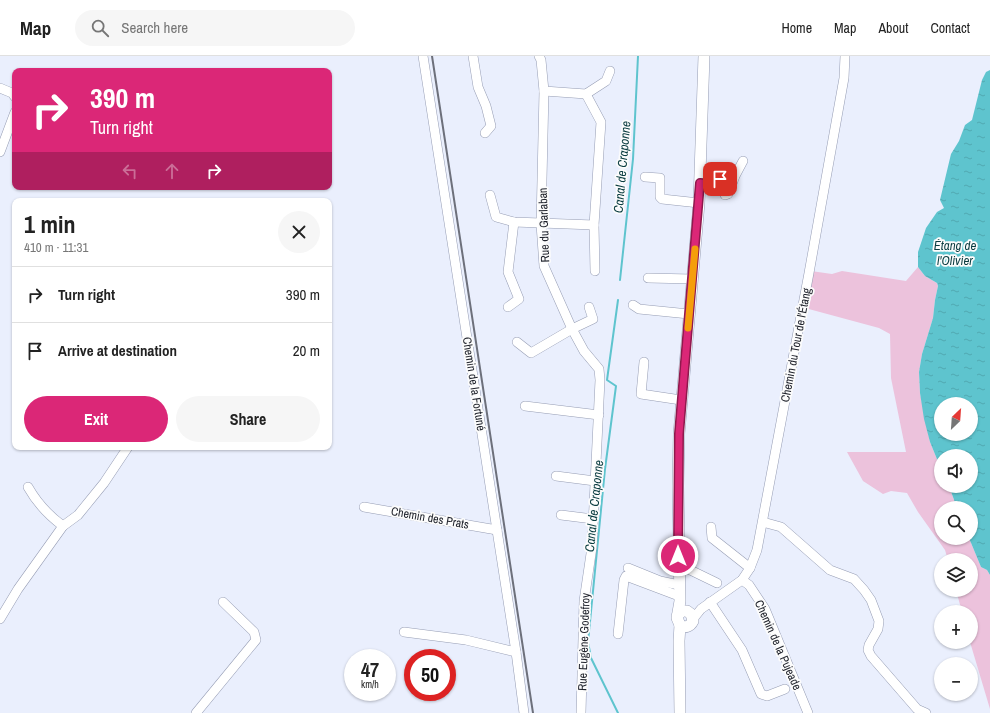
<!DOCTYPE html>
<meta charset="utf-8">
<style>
:root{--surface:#fff;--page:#f6f6f6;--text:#222;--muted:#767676;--line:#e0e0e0;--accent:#db2777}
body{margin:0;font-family:"Archivo Narrow",sans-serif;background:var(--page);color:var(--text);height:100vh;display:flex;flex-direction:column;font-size:15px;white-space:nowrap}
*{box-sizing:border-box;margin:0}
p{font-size:13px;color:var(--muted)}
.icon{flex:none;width:22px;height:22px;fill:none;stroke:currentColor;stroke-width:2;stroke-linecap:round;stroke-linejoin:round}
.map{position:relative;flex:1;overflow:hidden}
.drawer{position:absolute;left:12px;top:142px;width:320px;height:252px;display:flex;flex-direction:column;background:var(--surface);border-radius:8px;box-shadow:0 1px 3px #0004}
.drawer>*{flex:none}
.banner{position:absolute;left:12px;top:12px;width:320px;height:122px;border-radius:8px;box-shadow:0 1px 3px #0004;background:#db2777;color:#fff;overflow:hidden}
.needle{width:26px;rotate:25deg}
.buttons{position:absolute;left:934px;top:341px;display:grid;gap:8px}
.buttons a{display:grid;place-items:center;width:44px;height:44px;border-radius:50%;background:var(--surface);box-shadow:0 1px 3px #0004;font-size:20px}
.speed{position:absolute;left:344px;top:593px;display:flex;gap:8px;font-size:20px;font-weight:700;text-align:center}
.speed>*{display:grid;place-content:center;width:52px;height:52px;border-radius:50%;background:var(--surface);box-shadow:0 1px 3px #0004;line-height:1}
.speed small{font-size:10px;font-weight:400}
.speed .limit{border:6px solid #d22;background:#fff;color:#111}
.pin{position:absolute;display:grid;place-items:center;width:34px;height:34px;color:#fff;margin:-17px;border-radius:8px;box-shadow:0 2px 6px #0006}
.me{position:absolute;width:44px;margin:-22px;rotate:0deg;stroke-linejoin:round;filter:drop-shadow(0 0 3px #0008)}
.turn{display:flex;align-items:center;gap:14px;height:84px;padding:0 12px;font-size:18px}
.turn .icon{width:52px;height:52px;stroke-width:2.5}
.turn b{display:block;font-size:28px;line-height:34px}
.lanes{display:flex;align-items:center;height:38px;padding:0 12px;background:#0003;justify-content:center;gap:20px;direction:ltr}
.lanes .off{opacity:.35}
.round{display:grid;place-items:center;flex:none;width:42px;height:42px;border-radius:21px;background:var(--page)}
.overview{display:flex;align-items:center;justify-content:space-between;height:68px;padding:0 12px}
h1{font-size:24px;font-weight:700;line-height:30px}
.cta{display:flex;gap:8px;margin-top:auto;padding:8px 12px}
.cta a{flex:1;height:46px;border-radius:24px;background:var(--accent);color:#fff;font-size:16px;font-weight:700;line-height:46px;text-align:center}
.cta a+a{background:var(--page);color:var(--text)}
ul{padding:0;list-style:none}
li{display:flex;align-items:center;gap:12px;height:56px;padding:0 12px;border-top:1px solid var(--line)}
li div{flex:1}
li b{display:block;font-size:15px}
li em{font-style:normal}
header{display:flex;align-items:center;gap:24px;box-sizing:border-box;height:56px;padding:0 20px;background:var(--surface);border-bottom:1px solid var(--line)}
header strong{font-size:19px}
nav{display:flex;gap:22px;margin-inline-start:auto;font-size:14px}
.search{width:280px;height:36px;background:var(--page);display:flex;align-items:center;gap:10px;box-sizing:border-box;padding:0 14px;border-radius:22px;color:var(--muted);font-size:15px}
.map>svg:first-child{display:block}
.green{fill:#ecc2dc}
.water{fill:url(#water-ripples);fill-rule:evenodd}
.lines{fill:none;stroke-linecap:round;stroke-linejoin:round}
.stream{stroke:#5ec4ce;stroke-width:2}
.minor-casing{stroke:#969db4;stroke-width:10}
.major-casing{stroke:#969db4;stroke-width:12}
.minor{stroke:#fff;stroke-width:9}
.major{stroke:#fff;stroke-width:11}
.rail{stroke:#6d707b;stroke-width:2}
.route-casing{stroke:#8e194d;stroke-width:10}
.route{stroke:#db2777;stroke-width:7}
.slow{stroke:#f59e0b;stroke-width:7}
.labels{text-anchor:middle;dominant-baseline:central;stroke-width:3.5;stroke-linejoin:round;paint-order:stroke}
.street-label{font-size:12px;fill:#21242d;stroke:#fcfcfc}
.water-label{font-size:13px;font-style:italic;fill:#0a3c40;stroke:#fcfcfc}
</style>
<header>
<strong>Map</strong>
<div class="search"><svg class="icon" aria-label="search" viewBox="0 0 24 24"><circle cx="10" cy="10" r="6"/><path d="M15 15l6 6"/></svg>Search here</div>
<nav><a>Home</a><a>Map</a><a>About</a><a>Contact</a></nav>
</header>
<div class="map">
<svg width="990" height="657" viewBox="0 0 990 657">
<defs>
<pattern id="water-ripples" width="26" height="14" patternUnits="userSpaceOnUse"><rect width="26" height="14" fill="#5ec4ce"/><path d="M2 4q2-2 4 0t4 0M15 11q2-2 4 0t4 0" fill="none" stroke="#51a8b1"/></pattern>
</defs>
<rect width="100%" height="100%" fill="#eaeffd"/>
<polygon class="green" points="918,211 925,220 937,227 938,230 935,244 933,262 922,298 919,316 920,337 930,386 941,413 941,430 949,430 957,452 941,452 941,482 969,482 981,511 987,514 990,519 990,653 970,586 971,586 971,556 962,556 956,534 971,534 971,504 948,504 945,494 918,456 907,437 891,435 883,438 863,425 847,396 906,396 891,322 890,278 879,272 805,252 811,215 832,218 842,215 906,225"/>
<path class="water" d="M990,14V519L987,514L981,511L969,482H971V452H957L949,430H971V400H941V413L930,386L924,363L920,337L919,316L922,298L933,262L935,244L938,230L937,227L925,220L918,211V196L926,172L937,156L944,152L940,144L951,98L959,85L965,69L972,64L982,24L986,16ZM941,348H971V378H941Z"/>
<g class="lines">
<g class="stream">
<polyline points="620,224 633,103 638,0"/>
<polyline points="618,244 607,324 616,330 605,413 588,586 591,602 618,657"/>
</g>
<defs>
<g id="minor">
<polyline points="423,0 516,596 524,657"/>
<polyline points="473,0 478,31 486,50 491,70 485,77"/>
<polyline points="539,0 541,4 544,35 541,168 544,210 572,273 584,295 599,313 600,324 592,491 584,545 581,657"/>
<polyline points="0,32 12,37 15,41"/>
<polyline points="544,35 586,38 606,25 610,15"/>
<polyline points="586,38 601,66 594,169 595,215"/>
<polyline points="0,96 15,56"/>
<polyline points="645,121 660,122 660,141 662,143 699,147"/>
<path d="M700,127C716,128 718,130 723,113L727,112L729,113V116L724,137L725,139L728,138L735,120L743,105"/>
<polyline points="490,139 496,161 514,166 594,169"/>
<polyline points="648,222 692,223"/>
<polyline points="633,249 639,253 689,258"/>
<polyline points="508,251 519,243 508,216 514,166"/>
<polyline points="517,286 531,297 572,273 593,263 589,251"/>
<polyline points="644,306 641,338 681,344"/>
<polyline points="525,350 599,359"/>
<polyline points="556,420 595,425"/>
<path d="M28,431C37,447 48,459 63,470"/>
<polyline points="364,451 497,474"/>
<polyline points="561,459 593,463"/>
<polyline points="763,466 781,471 830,514 854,523 864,534 871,544 879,565 878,573 869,589 868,594 871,600 917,653 926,657"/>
<polyline points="711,471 712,482 750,512"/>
<polyline points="678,510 684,511 717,527"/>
<polyline points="628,512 660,525 679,529"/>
<polyline points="742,524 749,529 765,553 808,657"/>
<polyline points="710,546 742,594 761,638 767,640 785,633"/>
<polyline points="0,563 18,533 63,470 78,459 104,427 128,391"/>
<polyline points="693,563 701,553 742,524 750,512 757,494 809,217 844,22 845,0"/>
<polyline points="404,576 466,584 516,596"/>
<polyline points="618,578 624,524 626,520 679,540"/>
<polyline points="196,657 256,584 254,576 223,546"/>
</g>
<g id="major">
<path d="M677,560L682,555H687L691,558L693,565C690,571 685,572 680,569L677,562L680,545L678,430L679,378L699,147L704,0"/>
<polyline points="680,657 679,585 680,569"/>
</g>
</defs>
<use href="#minor" class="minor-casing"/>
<use href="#major" class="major-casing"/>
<use href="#minor" class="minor"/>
<use href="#major" class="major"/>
<polyline class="rail" points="432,0 533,657"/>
</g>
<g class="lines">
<defs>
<polyline id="route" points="678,500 679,378 700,127 711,128 720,123"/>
</defs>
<use href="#route" class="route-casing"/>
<use href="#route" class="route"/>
<polyline class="slow" points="688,272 695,193"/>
</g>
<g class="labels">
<g class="street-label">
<text transform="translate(544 169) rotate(-92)">Rue du Garlaban</text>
<text transform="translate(796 289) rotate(-79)">Chemin du Tour de l'Étang</text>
<text transform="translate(474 328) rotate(81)">Chemin de la Fortuné</text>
<text transform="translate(430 462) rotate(10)">Chemin des Prats</text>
<text transform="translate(584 586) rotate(-88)">Rue Eugène Godefroy</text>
<text transform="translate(778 589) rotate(66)">Chemin de la Pujeade</text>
</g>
<g class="water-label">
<text transform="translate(622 111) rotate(-85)">Canal de Craponne</text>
<text x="955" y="189">Étang de<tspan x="955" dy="15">l'Olivier</tspan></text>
<text transform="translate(594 450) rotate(-84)">Canal de Craponne</text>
</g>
</g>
</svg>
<div class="buttons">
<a><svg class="needle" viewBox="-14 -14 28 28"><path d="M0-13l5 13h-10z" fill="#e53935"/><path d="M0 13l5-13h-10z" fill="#767676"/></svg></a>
<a><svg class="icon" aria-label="sound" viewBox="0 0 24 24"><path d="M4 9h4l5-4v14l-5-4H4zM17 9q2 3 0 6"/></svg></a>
<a><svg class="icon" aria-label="search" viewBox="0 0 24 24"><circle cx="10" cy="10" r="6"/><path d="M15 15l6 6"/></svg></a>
<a><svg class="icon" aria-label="layers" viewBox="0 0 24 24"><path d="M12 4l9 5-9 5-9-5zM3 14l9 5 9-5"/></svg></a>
<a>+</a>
<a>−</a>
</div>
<div class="speed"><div>47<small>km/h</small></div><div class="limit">50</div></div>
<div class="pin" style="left:720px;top:123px;background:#d93025"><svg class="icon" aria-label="arrive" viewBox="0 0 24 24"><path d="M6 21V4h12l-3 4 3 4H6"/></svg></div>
<svg class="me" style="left:678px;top:500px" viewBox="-20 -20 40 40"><circle r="17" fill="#db2777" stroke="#fff" stroke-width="3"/><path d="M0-11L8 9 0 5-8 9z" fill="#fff"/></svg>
<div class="banner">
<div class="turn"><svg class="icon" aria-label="right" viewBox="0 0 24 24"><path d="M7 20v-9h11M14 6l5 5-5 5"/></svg><div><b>390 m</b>Turn right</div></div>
<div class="lanes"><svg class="icon off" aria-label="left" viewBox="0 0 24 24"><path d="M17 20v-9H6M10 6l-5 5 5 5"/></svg><svg class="icon off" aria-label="ahead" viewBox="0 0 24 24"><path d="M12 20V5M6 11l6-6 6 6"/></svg><svg class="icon" aria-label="right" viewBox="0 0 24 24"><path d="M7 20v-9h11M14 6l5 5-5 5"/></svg></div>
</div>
<section class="drawer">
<div class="overview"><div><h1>1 min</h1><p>410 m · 11:31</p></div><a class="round"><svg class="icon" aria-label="close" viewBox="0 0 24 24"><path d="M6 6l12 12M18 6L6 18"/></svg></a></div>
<ul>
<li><svg class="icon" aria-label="right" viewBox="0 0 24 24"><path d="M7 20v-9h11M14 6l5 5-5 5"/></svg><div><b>Turn right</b></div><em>390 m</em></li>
<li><svg class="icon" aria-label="arrive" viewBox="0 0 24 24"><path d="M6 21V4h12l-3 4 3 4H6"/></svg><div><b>Arrive at destination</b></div><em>20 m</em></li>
</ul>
<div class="cta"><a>Exit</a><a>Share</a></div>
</section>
</div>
